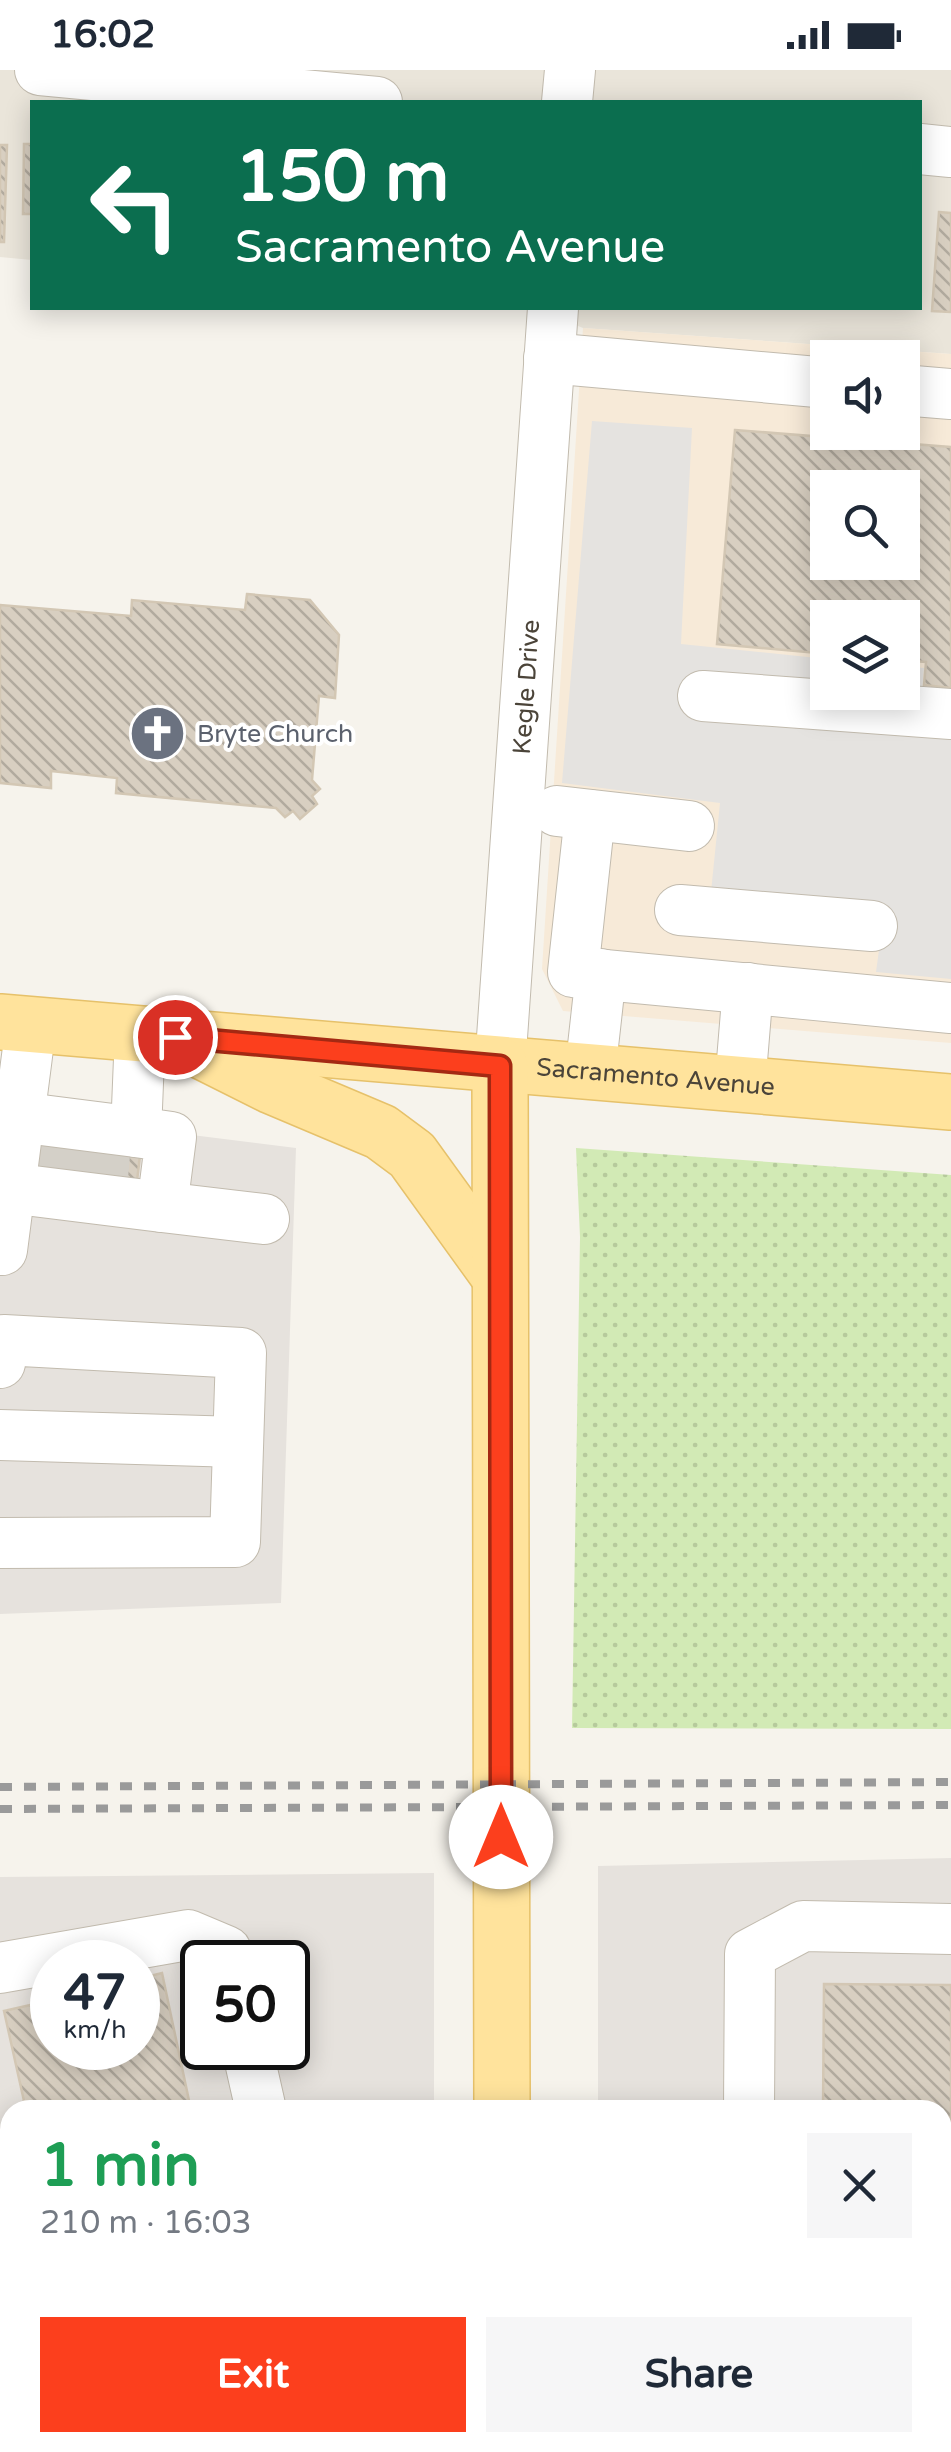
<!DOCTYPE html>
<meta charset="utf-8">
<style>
:root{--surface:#fff;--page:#f6f6f7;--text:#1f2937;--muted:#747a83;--accent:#fc3f1d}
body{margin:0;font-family:"Varela Round",sans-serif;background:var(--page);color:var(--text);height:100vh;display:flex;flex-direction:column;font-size:38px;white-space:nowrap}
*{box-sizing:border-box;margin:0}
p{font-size:32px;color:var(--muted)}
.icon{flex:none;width:55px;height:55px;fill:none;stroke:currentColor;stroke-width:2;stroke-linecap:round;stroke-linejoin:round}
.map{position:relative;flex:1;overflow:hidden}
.sheet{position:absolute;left:0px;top:2030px;width:952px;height:352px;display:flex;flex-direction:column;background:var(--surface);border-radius:30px 30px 0 0;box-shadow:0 5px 25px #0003}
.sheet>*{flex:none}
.hud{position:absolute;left:30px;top:30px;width:892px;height:210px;border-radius:0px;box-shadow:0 5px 25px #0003;background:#0b6e4f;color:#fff;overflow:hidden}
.buttons{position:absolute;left:810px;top:270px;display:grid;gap:20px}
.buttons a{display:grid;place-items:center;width:110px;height:110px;border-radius:0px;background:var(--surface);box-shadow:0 5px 25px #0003;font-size:50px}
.speed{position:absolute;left:30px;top:1870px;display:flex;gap:20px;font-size:50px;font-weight:700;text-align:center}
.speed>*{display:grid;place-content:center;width:130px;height:130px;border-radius:50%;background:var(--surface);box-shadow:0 5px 25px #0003;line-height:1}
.speed small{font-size:25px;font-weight:400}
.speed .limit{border:5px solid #111;border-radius:15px;background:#fff;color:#111}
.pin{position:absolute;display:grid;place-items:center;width:85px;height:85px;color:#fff;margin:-42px;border:5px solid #fff;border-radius:50%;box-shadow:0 2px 10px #0007}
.me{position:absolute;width:110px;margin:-55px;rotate:0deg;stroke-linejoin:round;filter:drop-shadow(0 0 8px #0008)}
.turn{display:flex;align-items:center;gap:35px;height:210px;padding:0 40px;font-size:45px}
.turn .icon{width:130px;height:130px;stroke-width:2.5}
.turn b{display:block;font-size:70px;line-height:85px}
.round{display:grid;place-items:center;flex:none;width:105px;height:105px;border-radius:0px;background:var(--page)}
.overview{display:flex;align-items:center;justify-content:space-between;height:170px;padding:0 40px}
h1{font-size:60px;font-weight:800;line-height:75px;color:#1e9e55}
.button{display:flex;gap:20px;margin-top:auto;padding:20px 40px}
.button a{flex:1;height:115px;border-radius:0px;background:var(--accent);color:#fff;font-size:40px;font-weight:800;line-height:115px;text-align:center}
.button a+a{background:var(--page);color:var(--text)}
.status{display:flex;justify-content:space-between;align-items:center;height:70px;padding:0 50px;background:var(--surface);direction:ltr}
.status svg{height:28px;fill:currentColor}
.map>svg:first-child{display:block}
.residential{fill:#eae5da}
.commercial{fill:#f7ead8;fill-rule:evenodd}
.industrial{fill:#e6e2dd;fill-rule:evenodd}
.grass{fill:url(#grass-dots)}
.parking{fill:#e5e3e0}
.building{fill:url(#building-back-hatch);stroke:#d3c7b4;stroke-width:2.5;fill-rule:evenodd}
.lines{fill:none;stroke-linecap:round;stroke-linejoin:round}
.minor-tunnel{stroke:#d4d0c8;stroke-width:50;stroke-dasharray:50 25;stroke-linecap:butt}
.minor-casing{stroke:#c2bbae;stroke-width:52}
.major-casing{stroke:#e6c16a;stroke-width:58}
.minor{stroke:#fff;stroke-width:50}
.major{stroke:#ffe39c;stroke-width:55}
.rail{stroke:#9a9a9a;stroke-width:8;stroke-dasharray:12 12;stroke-linecap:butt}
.route-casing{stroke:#a42913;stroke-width:25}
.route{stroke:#fc3f1d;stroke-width:18}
.labels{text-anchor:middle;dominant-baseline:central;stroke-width:8;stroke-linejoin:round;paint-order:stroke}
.street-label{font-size:25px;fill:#4b4439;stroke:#fff}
.worship-label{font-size:25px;fill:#5b616d;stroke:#fff;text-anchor:start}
</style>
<div class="status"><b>16:02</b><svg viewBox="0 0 49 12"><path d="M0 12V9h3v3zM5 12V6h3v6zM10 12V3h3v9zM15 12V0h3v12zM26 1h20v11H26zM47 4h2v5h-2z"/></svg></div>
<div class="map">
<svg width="951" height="2382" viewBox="0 0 951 2382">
<defs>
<pattern id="grass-dots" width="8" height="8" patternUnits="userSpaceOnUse" patternTransform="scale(2.5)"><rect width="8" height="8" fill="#d2eab5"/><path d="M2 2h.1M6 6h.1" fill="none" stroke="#b6ca9c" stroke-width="1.8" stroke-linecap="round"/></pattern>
<pattern id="building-back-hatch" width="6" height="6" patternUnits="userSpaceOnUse" patternTransform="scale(2.5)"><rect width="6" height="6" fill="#d8cfc1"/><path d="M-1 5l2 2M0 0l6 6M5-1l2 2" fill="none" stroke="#b1aa9e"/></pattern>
</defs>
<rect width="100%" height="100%" fill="#f6f3ec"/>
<polygon class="residential" points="0,0 951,0 951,284 583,258 534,238 920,238 920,32 32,32 32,190 0,187"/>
<path class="commercial" d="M583,258L951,284V973L563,941L542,899ZM828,288H902V362H828ZM828,418H902V492H828ZM828,548H902V622H828Z"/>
<g class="industrial">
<polygon points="0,1041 296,1078 281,1533 0,1544"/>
<polygon points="951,1788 951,2382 608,2382 607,2373 942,2372 942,2040 598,2040 598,1796"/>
<path d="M434,1803V2040H10V2372H457V2382H0V1807ZM52,1892H138V1978H52ZM202,1892H288V1978H202Z"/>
</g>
<polygon class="grass" points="576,1078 951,1105 951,1659 572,1658 580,1167"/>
<polygon class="parking" points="592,351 692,358 681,574 827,589 828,622 902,622 903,596 924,598 919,662 951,665 951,909 876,902 884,844 710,832 720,733 562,713"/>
<g class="building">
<polygon points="24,74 32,74 32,144 23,144"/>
<polygon points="0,75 7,75 4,172 0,172"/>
<polygon points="939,142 951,143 951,242 932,241"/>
<path d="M735,360L951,377V618L924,615L926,592L902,590V548H828V584L717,574ZM828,418H902V492H828Z"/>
<polygon points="247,524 310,530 339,565 335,628 319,626 312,710 320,719 312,726 317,734 300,749 293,741 285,747 276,738 116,723 117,708 51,701 51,718 0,713 0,535 131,546 132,530 245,540"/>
<polygon points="26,1064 141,1077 137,1111 22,1098"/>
<polygon points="162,1903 191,2040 26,2040 4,1941 52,1930 52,1978 138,1978 138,1909"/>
<polygon points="824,1914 951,1915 951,2382 821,2382 821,2372 942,2372 942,2040 823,2040"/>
<polygon points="10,2240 10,2351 0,2305 0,2242"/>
<polygon points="15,2372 82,2372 43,2382 17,2382"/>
</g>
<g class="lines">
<g class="minor-tunnel">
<polyline points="57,1101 60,1068"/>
<polyline points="103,1107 106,1073"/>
</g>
<defs>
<g id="minor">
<polyline points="40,0 377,32"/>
<polyline points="567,32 570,0"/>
<polyline points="920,79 951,82"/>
<polyline points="549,288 828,313"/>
<polyline points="902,320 951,324"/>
<polyline points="703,626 951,644"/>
<polyline points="557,741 689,756"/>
<polyline points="590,745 573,902 951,938"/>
<polyline points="680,840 872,856"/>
<path id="s1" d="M500,996L553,238"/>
<polyline points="590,1003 601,904"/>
<polyline points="740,1015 748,918"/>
<polyline points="18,1047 136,1062"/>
<polyline points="9,1118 162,1137 171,1067 136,1062 140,964"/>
<polyline points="162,1137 264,1149"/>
<polyline points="2,1180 31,955"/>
<polyline points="0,1293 4,1270 241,1283 235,1472 0,1473"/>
<polyline points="0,1365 238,1372"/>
<polyline points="0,1898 188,1865 226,1881 228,1892"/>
<polyline points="247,1978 261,2040"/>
<polyline points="749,2040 750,1884 803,1856 951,1859"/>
<polyline points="336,2372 338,2382"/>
<polyline points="748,2382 748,2372"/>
</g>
<g id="major">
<path id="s2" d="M0,952L951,1032"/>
<polyline points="200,980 272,1016 381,1062 412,1085 500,1207"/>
<polyline points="500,996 502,2040"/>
<polyline points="516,2372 516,2382"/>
</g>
</defs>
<use href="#minor" class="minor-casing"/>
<use href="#major" class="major-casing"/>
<use href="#minor" class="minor"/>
<use href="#major" class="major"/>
<g class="rail">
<polyline points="0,1717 951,1712"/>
<polyline points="0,1739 951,1735"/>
</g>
</g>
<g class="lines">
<defs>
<polyline id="route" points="175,967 500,996 501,1767"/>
</defs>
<use href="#route" class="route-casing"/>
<use href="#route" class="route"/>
</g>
<defs>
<symbol id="church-disc" viewBox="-11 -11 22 22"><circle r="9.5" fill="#6b7280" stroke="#fff"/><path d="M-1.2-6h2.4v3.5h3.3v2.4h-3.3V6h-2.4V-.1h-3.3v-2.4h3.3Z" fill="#fff"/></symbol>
</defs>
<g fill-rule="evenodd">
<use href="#church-disc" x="126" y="632" width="63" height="63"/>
</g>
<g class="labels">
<g class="street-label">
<text stroke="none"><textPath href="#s1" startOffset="380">Kegle Drive</textPath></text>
<text stroke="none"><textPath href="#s2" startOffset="658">Sacramento Avenue</textPath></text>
</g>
<g class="worship-label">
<text x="197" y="664">Bryte Church</text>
</g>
</g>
</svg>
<div class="buttons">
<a><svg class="icon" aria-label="sound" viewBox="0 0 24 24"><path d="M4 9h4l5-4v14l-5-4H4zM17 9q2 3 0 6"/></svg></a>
<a><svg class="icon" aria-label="search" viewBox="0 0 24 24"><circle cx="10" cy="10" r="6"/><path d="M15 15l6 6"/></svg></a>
<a><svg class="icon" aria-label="layers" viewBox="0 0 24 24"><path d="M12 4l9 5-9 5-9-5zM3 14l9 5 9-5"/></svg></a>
</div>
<div class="speed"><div>47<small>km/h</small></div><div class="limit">50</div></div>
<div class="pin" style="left:175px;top:967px;background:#d93025"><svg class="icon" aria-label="arrive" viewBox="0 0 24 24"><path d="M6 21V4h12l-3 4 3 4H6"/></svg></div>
<svg class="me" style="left:501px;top:1767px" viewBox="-20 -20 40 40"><circle r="19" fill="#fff"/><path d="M0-13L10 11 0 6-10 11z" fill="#fc3f1d"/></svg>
<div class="hud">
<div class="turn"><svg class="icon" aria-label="left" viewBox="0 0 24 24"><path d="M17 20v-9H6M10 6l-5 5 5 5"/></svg><div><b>150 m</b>Sacramento Avenue</div></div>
</div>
<section class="sheet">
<div class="overview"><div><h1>1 min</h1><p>210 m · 16:03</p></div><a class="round"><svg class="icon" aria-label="close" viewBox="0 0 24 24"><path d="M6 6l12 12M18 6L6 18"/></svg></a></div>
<div class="button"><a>Exit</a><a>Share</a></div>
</section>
</div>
